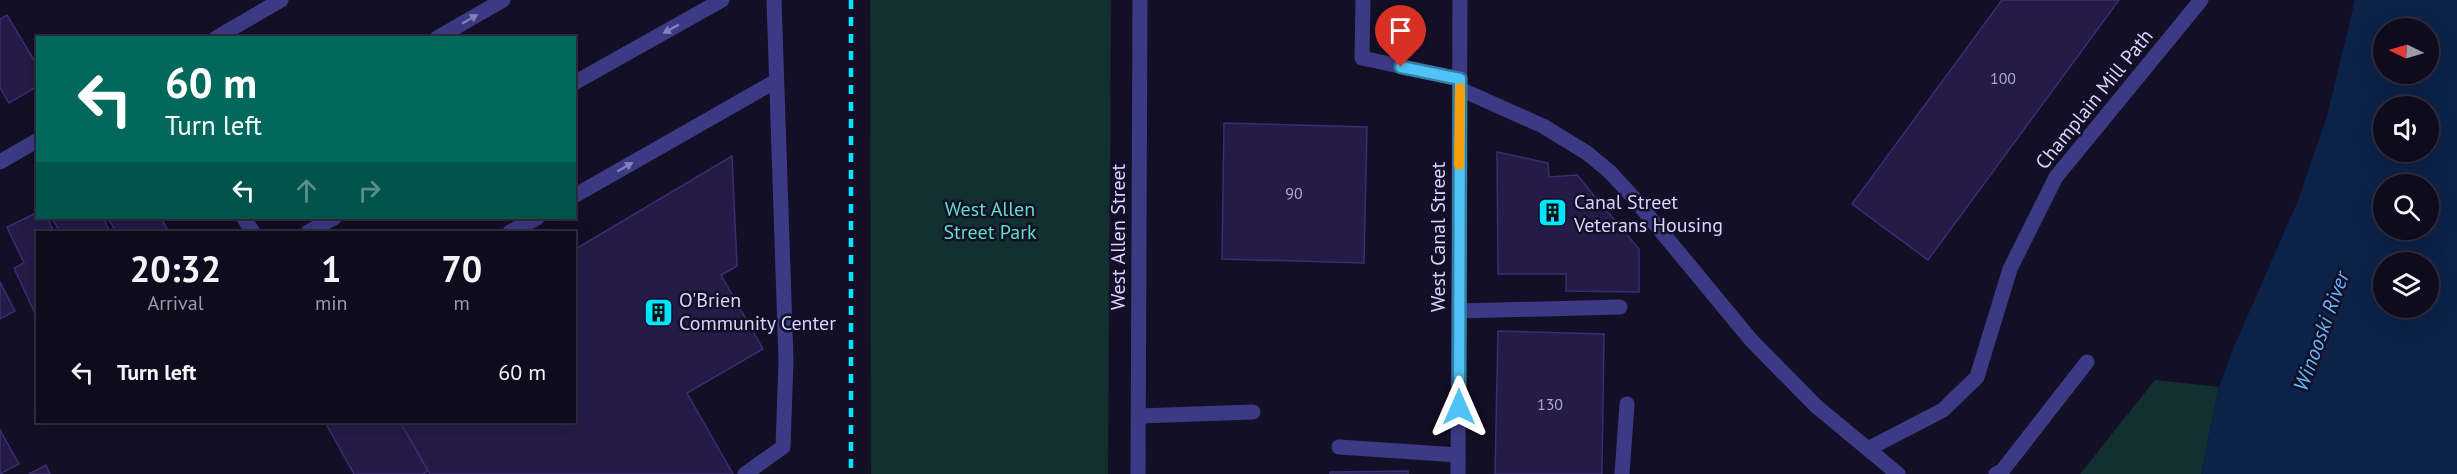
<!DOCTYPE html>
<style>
:root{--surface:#0e0b1c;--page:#1c1929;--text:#f1f3f6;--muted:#9b9ba3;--line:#2e2b3b}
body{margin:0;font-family:"PT Sans",sans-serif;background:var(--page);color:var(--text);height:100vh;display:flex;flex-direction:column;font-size:22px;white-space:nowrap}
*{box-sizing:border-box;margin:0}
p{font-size:20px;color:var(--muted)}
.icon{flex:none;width:33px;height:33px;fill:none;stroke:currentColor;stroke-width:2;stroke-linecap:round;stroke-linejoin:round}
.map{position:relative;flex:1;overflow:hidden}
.details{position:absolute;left:36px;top:231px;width:540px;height:192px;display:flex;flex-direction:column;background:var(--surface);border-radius:0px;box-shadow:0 6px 24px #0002,0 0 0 2px var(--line)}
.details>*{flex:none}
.top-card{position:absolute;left:36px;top:36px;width:540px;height:183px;border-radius:0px;box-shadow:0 6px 24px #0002,0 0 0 2px var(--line);background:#00695c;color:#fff;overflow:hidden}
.needle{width:39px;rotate:275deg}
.tools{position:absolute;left:2373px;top:18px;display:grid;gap:12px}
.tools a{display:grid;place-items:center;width:66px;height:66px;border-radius:50%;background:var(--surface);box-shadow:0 6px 24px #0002,0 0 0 2px var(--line);font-size:30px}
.pin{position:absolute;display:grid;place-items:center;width:51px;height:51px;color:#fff;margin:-62px -26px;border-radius:50% 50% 50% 0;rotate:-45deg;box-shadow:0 0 6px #0007}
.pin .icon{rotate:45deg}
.me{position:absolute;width:66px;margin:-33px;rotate:0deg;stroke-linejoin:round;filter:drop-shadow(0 0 4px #0008)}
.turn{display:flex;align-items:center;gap:21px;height:126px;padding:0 30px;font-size:27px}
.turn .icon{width:78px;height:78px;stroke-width:2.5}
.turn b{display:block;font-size:42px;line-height:51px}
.lanes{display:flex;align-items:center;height:57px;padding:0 30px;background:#0003;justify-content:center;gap:30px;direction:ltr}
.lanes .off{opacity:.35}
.eta{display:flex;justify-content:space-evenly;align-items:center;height:102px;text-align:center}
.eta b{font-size:36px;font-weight:800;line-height:42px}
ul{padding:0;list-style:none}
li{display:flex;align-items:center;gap:18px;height:78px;padding:0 30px}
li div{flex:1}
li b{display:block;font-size:22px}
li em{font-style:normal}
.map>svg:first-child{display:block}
.green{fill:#12302f}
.water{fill:#0c2248;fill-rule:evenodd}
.building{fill:#241b47;stroke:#3b2d73;stroke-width:1.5}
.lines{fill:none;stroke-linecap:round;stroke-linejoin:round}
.service{stroke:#3d3a85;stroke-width:15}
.minor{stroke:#3d3a85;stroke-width:15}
.tertiary{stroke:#3d3a85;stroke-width:15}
.rail{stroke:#00e5ff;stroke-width:4.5;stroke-dasharray:9 8;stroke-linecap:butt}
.oneway{fill:#837fbc}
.route-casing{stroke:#337fa1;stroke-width:15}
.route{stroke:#4fc3f7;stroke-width:10}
.slow{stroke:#f59e0b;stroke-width:10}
.labels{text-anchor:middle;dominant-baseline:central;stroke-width:5;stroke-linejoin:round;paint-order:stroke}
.number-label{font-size:16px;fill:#aca6d1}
.street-label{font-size:20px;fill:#d9d4ff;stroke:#130f26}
.poi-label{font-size:20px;fill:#d9d4ff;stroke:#130f26;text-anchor:start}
.park-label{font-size:20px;fill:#5fe0c0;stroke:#130f26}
.water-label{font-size:21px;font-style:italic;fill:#62b6ff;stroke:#130f26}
</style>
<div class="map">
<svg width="2457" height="474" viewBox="0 0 2457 474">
<rect width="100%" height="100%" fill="#130f26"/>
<g class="green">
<polygon points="870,0 1111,0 1108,474 871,474"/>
<polygon points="2155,380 2219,387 2201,474 2080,474"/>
</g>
<path class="water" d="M2355,0H2457V474H2201L2219,387L2233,349L2297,203L2327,116ZM2384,28H2428V74H2384ZM2384,106H2428V152H2384ZM2384,184H2428V230H2384ZM2384,262H2428V308H2384Z"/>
<g class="building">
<polygon points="2002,0 2119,0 1928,260 1852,204"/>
<polygon points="7,15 38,67 38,86 9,103 0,88 0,19"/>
<polygon points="1224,123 1367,127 1364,263 1222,259"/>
<polygon points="1497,152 1548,163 1549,177 1577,175 1639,249 1639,292 1566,291 1566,274 1498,274"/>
<polygon points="732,156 737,266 721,275 763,349 687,393 733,474 430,474 400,422 574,422 574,250"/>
<polygon points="38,212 38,218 47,218 54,232 38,232 37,318 14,268 24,263 7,227"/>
<polygon points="52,218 103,218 110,232 60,232"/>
<polygon points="108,218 161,218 169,232 116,232"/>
<polygon points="0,282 15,311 0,319"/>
<polygon points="1498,331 1604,334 1602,474 1495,474"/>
<polygon points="325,422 400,422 428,471 423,474 354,474"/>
<polygon points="0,430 19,464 0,474"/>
<polygon points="46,465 50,474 29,474"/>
<polygon points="1408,471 1408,474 1330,474 1330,472"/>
</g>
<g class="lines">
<g class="service">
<polyline points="1363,0 1362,58 1460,79"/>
<polyline points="437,38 503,0"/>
<polyline points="574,83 722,0"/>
<polyline points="1460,89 1543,126 1587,153 1610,172 1632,196 1751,340 1816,406 1898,474"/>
<polyline points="574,196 776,81"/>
<polyline points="244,218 253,232"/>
<polyline points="308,232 334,218"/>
<polyline points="510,232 537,218"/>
<polyline points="1459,311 1620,307"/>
<polyline points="1139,416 1253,412"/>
<polyline points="1339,447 1458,455"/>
<polyline points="1868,449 1943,410 1977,377 2010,269 2056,177 2201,0"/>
<polyline points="745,474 783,447 786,361 774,0"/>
<polyline points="1622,474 1627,404"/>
<polyline points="1996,474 2002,471 2087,362"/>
</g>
<g class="minor">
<polyline points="1138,474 1140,0"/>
<polyline points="1458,474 1460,0"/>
</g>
<g class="tertiary">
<polyline points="216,38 281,0"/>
<polyline points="0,162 38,140"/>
</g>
<polyline class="rail" points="851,0 851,474"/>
</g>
<defs><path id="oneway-solid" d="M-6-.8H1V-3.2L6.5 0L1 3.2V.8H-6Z" transform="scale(1.5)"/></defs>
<g class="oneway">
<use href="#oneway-solid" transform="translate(470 19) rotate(-30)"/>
<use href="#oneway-solid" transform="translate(671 29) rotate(151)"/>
<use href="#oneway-solid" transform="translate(625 167) rotate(-30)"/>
</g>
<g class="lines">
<defs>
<polyline id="route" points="1401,67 1460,79 1459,407"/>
</defs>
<use href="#route" class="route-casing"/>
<use href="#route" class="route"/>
<polyline class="slow" points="1459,165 1460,88"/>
</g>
<defs>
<symbol id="building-square" viewBox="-11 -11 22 22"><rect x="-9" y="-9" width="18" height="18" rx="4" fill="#00e5ff" stroke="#130f26"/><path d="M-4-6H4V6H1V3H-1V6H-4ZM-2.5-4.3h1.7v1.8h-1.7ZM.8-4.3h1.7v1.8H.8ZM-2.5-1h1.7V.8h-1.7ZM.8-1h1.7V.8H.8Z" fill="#111"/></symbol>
</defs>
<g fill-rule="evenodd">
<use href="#building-square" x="1536" y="196" width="33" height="33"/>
<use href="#building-square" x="642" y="296" width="33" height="33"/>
</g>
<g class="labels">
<g class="number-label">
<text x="2003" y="78">100</text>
<text x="1294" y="193">90</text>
<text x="1550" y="404">130</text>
</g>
<g class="street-label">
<text transform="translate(2094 99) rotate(-51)">Champlain Mill Path</text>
<text transform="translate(1118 237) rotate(-90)">West Allen Street</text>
<text transform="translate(1438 237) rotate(-90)">West Canal Street</text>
</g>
<g class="poi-label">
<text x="1574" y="202">Canal Street<tspan x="1574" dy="23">Veterans Housing</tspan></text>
<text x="679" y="300">O'Brien<tspan x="679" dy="23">Community Center</tspan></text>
</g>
<g class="park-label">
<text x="990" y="209">West Allen<tspan x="990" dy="23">Street Park</tspan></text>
</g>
<g class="water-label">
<text transform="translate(2321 331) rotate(-70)">Winooski River</text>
</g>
</g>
</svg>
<div class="tools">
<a><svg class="needle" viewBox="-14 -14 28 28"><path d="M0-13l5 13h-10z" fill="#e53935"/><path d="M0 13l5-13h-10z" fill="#9b9ba3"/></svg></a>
<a><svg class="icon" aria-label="sound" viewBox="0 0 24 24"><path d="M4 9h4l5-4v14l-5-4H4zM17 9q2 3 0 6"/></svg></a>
<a><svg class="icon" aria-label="search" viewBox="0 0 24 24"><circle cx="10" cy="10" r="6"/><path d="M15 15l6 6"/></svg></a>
<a><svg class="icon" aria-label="layers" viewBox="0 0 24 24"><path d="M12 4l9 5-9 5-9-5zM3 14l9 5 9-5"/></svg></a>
</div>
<div class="pin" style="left:1401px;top:67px;background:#d93025"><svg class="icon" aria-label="arrive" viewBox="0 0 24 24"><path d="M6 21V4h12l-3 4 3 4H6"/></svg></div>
<svg class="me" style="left:1459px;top:407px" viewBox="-20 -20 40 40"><path d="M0-17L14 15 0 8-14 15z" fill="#4fc3f7" stroke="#fff" stroke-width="4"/></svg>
<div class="top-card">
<div class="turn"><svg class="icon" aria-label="left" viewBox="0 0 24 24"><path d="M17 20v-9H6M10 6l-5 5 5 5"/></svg><div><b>60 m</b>Turn left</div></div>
<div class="lanes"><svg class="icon" aria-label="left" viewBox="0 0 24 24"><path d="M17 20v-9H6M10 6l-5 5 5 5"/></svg><svg class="icon off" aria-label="ahead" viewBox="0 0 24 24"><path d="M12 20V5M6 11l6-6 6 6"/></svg><svg class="icon off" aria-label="right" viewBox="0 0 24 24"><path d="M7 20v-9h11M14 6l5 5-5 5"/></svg></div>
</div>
<section class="details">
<div class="eta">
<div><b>20:32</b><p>Arrival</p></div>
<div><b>1</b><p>min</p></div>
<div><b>70</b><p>m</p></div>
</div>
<ul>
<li><svg class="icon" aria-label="left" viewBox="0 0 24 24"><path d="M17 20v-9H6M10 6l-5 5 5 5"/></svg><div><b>Turn left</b></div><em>60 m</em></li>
</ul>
</section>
</div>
